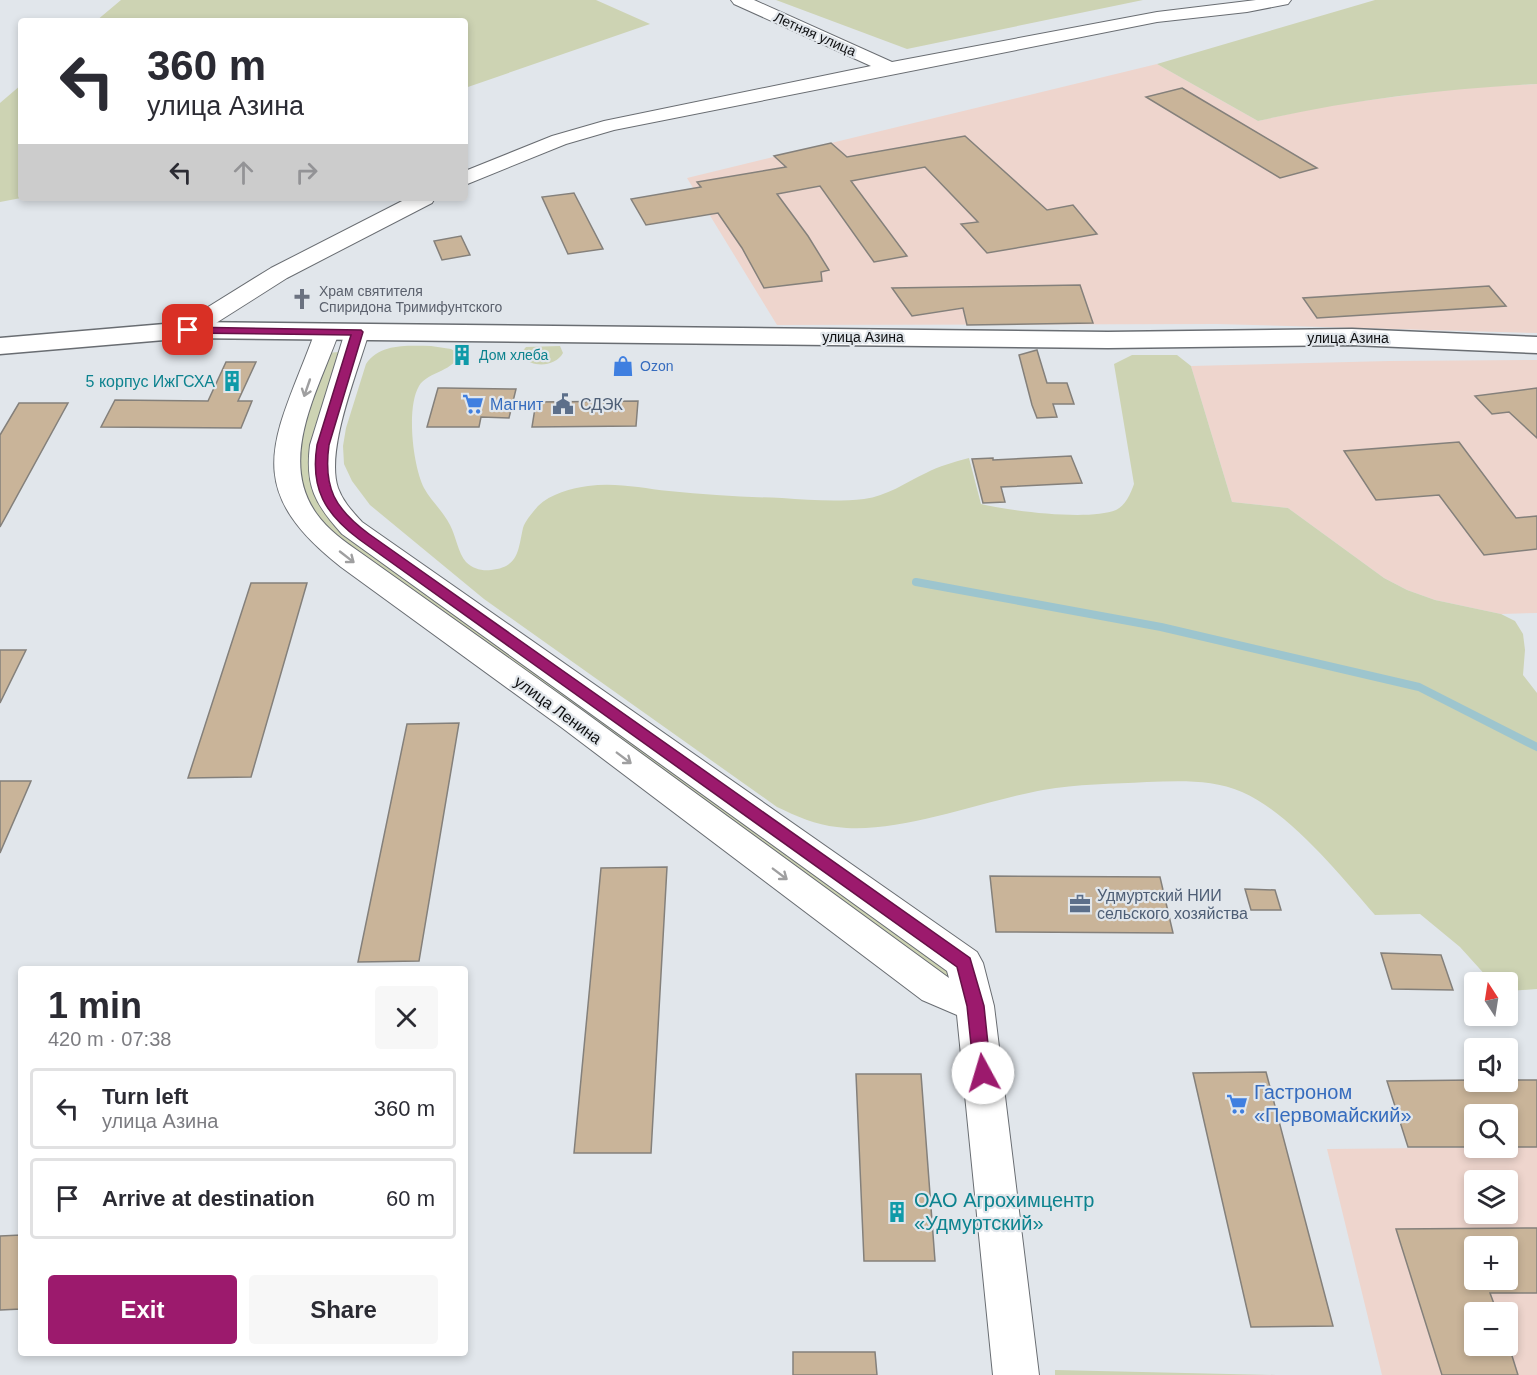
<!DOCTYPE html>
<meta charset="utf-8">
<style>
:root{--surface:#fff;--page:#f7f7f7;--text:#2b2b33;--muted:#7c7c81;--line:#e1e1e2;--accent:#9c1a6d}
body{margin:0;font-family:Arial,sans-serif;background:var(--page);color:var(--text);height:100vh;display:flex;flex-direction:column;font-size:22px;white-space:nowrap}
*{box-sizing:border-box;margin:0}
p{font-size:20px;color:var(--muted)}
.icon{flex:none;width:33px;height:33px;fill:none;stroke:currentColor;stroke-width:2;stroke-linecap:round;stroke-linejoin:round}
.map{position:relative;flex:1;overflow:hidden}
.side{position:absolute;left:18px;top:966px;width:450px;height:390px;display:flex;flex-direction:column;background:var(--surface);border-radius:6px;box-shadow:0 3px 9px #0003}
.side>*{flex:none}
.banner{position:absolute;left:18px;top:18px;width:450px;height:183px;border-radius:6px;box-shadow:0 3px 9px #0003;background:#fff;color:var(--text);overflow:hidden}
.needle{width:39px;rotate:348deg}
.buttons{position:absolute;left:1464px;top:972px;display:grid;gap:12px}
.buttons a{display:grid;place-items:center;width:54px;height:54px;border-radius:6px;background:var(--surface);box-shadow:0 3px 9px #0003;font-size:30px}
.pin{position:absolute;display:grid;place-items:center;width:51px;height:51px;color:#fff;margin:-26px;border-radius:12px;box-shadow:0 3px 9px #0006}
.me{position:absolute;width:66px;margin:-33px;rotate:354deg;stroke-linejoin:round;filter:drop-shadow(0 0 4px #0008)}
.turn{display:flex;align-items:center;gap:21px;height:126px;padding:0 30px;font-size:27px}
.turn .icon{width:78px;height:78px;stroke-width:2.5}
.turn b{display:block;font-size:42px;line-height:51px}
.lanes{display:flex;align-items:center;height:57px;padding:0 30px;background:#0003;justify-content:center;gap:30px;direction:ltr}
.lanes .off{opacity:.35}
.round{display:grid;place-items:center;flex:none;width:63px;height:63px;border-radius:6px;background:var(--page)}
.summary{display:flex;align-items:center;justify-content:space-between;height:102px;padding:0 30px}
h1{font-size:36px;font-weight:700;line-height:45px}
.cta{display:flex;gap:12px;margin-top:auto;padding:12px 30px}
.cta a{flex:1;height:69px;border-radius:6px;background:var(--accent);color:#fff;font-size:24px;font-weight:700;line-height:69px;text-align:center}
.cta a+a{background:var(--page);color:var(--text)}
ul{padding:0;list-style:none}
li{display:flex;align-items:center;gap:18px;height:81px;margin:0 12px 9px;padding:0 18px;border:3px solid var(--line);border-radius:6px}
li div{flex:1}
li b{display:block;font-size:22px}
li em{font-style:normal}
.map>svg:first-child{display:block}
.industrial{fill:#eed5cd;fill-rule:evenodd}
.green{fill:#cdd3b3}
.lines{fill:none;stroke-linecap:round;stroke-linejoin:round}
.stream{stroke:#9dc5ce;stroke-width:8}
.building{fill:#c9b499;stroke:#84807b;stroke-width:1.5;fill-rule:evenodd}
.minor-casing{stroke:#696d72;stroke-width:2}
.tertiary-casing{stroke:#696d72;stroke-width:3}
.minor{fill:#fff;fill-rule:evenodd}
.tertiary{fill:#fff;fill-rule:evenodd}
.oneway{stroke:#9f9fa0}
.route{fill:#9c1a6d;stroke:#651147;stroke-width:1.5}
.labels{text-anchor:middle;dominant-baseline:central;stroke-width:4.5;stroke-linejoin:round;paint-order:stroke}
.far-street-label{font-size:14px;fill:#0f1012;stroke:#e1e6eb}
.far-worship-label{font-size:14px;fill:#5b616d;stroke:#e1e6eb;text-anchor:start}
.far-culture-label{font-size:14px;fill:#0d838f;stroke:#e1e6eb;text-anchor:start}
.far-shop-label{font-size:14px;fill:#366cbe;stroke:#e1e6eb;text-anchor:start}
.culture-label{font-size:16px;fill:#0d838f;stroke:#e1e6eb;text-anchor:end}
.shop-label{font-size:16px;fill:#366cbe;stroke:#e1e6eb;text-anchor:start}
.service-label{font-size:16px;fill:#4e5e75;stroke:#e1e6eb;text-anchor:start}
.street-label{font-size:16px;fill:#0f1012;stroke:#e1e6eb}
.near-shop-label{font-size:20px;fill:#366cbe;stroke:#e1e6eb;text-anchor:start}
.near-culture-label{font-size:20px;fill:#0d838f;stroke:#e1e6eb;text-anchor:start}
</style>
<div class="map">
<svg width="1537" height="1375" viewBox="0 0 1537 1375">
<rect width="100%" height="100%" fill="#e1e6eb"/>
<g class="industrial">
<polygon points="1157,64 1258,121 1324,106 1408,95 1461,88 1537,84 1537,333 1217,324 777,325 687,178"/>
<polygon points="1537,360 1537,613 1501,614 1435,600 1407,590 1384,578 1288,508 1232,502 1191,366 1389,361"/>
<path d="M1537,1147V1375H1382L1327,1149ZM1474,1180H1508V1214H1474ZM1474,1246H1508V1280H1474ZM1474,1312H1508V1346H1474Z"/>
</g>
<g class="green">
<polygon points="121,0 596,0 650,24 465,88 465,21 96,21"/>
<polygon points="776,0 1143,0 907,49"/>
<path d="M1375,0H1537V84C1443,89 1350,100 1258,121L1157,64Z"/>
<polygon points="21,85 21,198 0,202 0,103"/>
<path d="M431,346L451,349L458,353C457,371 428,371 419,386C406,408 413,466 424,488C431,501 443,511 450,525C456,536 458,553 466,562C473,569 482,571 491,570C519,567 518,550 523,528C525,521 533,512 538,506C550,494 572,488 588,486C615,482 642,488 669,491C707,495 744,497 782,498C809,500 837,502 864,499C887,496 905,483 926,473C939,466 954,462 969,458L981,504C1010,511 1089,521 1116,510C1125,506 1131,493 1134,484L1114,364L1132,355H1177L1191,366L1232,502L1288,508L1384,578L1407,590L1435,600L1501,614L1515,621L1523,634L1525,650L1523,675L1537,693V989L1509,991L1508,982H1496L1488,978L1460,947L1420,914L1375,915C1341,876 1289,812 1242,792C1212,779 1179,781 1147,782C1113,784 1077,784 1043,790C982,801 897,835 837,827C816,825 796,816 777,807L484,599L370,505L352,481L344,464L343,446L346,428L366,364C380,343 408,346 431,346Z"/>
<path d="M560,346L563,353C555,367 533,368 522,357L521,353L526,347Z"/>
<polygon points="339,352 313,433 310,465 327,509 956,969 942,981 320,524 298,486 298,437 327,353"/>
<polygon points="1055,1370 1276,1375 1055,1375"/>
</g>
<g class="lines">
<polyline class="stream" points="916,582 1161,627 1419,687 1537,747"/>
</g>
<g class="building">
<polygon points="1182,88 1317,168 1280,178 1146,97"/>
<polygon points="965,136 1047,210 1073,205 1097,234 987,253 961,224 978,222 925,167 851,181 907,256 874,262 820,186 777,194 808,236 829,270 821,272 822,281 764,288 742,248 718,213 646,225 631,199 701,187 697,182 786,167 774,156 831,143 847,157"/>
<polygon points="574,193 603,249 568,254 542,197"/>
<polygon points="461,236 470,255 442,260 434,241"/>
<polygon points="1080,285 1093,323 967,325 963,308 912,316 892,288"/>
<polygon points="1489,286 1506,306 1317,318 1303,298"/>
<polygon points="1037,350 1047,383 1067,383 1074,404 1053,404 1057,417 1037,418 1032,405 1019,355"/>
<polygon points="226,362 256,362 238,401 252,401 241,428 101,427 115,400 208,401"/>
<polygon points="438,388 445,388 516,389 509,418 481,417 479,427 427,427"/>
<polygon points="1537,388 1537,438 1509,412 1492,414 1475,396"/>
<polygon points="638,401 636,426 532,427 536,402"/>
<polygon points="19,403 68,403 0,527 0,435"/>
<polygon points="1459,442 1516,518 1537,516 1537,549 1484,555 1439,495 1376,500 1344,451"/>
<polygon points="1071,456 1082,483 1001,487 1005,502 983,503 972,459 993,458 993,460"/>
<polygon points="251,583 307,583 251,777 188,778"/>
<polygon points="0,650 26,650 0,703"/>
<polygon points="459,723 419,961 358,962 407,724"/>
<polygon points="0,781 31,781 0,853"/>
<polygon points="667,867 651,1153 574,1153 601,868"/>
<polygon points="990,876 1160,877 1173,933 996,932"/>
<polygon points="1245,889 1275,890 1281,910 1251,910"/>
<polygon points="1381,953 1441,955 1453,990 1392,989"/>
<polygon points="1266,1072 1333,1326 1251,1327 1193,1073"/>
<polygon points="856,1074 921,1074 935,1261 864,1261"/>
<polygon points="1474,1080 1537,1080 1537,1147 1508,1147 1508,1114 1474,1114 1474,1147 1408,1147 1387,1081"/>
<path d="M1537,1228V1293H1490L1497,1312H1474V1346H1508V1343L1518,1375H1442L1396,1229ZM1474,1246H1508V1280H1474Z"/>
<polygon points="21,1235 21,1309 0,1310 0,1236"/>
<polygon points="793,1352 875,1352 877,1375 793,1375"/>
</g>
<g class="lines">
<defs>
<g id="minor">
<polygon points="731,0 754,0 892,62 1157,12 1256,0 1291,0 1288,4 1247,12 1157,22 614,130 566,144 465,185 465,171 552,136 604,121 871,66 734,4"/>
<polygon points="408,198 435,198 432,203 287,278 197,335 188,337 179,335 176,330 179,325 271,268"/>
<path d="M327,325L336,327L339,332C320,387 277,458 316,513C328,530 345,542 361,553L583,711L949,978L947,971L342,534C315,504 305,486 310,445L345,332L348,327L357,325L366,327L369,332C358,371 325,450 338,488C343,502 353,512 362,522L977,952L983,963L994,1006L1039,1375H993L957,1015L922,1000L561,727L341,567C236,485 277,436 315,332L318,327Z"/>
</g>
<polygon id="tertiary" points="188,322 1108,332 1352,329 1537,337 1537,353 1352,345 1108,348 188,338 0,354 0,338"/>
</defs>
<use href="#minor" class="minor-casing"/>
<use href="#tertiary" class="tertiary-casing"/>
<use href="#minor" class="minor"/>
<use href="#tertiary" class="tertiary"/>
</g>
<defs><path id="oneway-shaft" d="M-6 0H5M1.5-3L5.5 0L1.5 3" fill="none" stroke-width="1.6" stroke-linecap="round" stroke-linejoin="round" transform="scale(1.5)"/></defs>
<g class="oneway">
<use href="#oneway-shaft" transform="translate(307 388) rotate(109)"/>
<use href="#oneway-shaft" transform="translate(347 557) rotate(38)"/>
<use href="#oneway-shaft" transform="translate(624 758) rotate(37)"/>
<use href="#oneway-shaft" transform="translate(780 874) rotate(37)"/>
</g>
<path class="route" d="M184,327L361,330L363,332L329,445C323,488 335,509 369,534L970,958L984,1006L991,1073L989,1078L983,1080L977,1078L974,1073L967,1006L957,967L360,540C325,514 310,489 317,445L351,335L188,333L184,332Z"/>
<defs>
<symbol id="church-bare" viewBox="-9 -9 18 18"><path d="M-1.2-6h2.4v3.5h3.3v2.4h-3.3V6h-2.4V-.1h-3.3v-2.4h3.3Z" fill="#6b7280" stroke="#e1e6eb" stroke-width="2.5" paint-order="stroke"/></symbol>
<symbol id="building-bare" viewBox="-9 -9 18 18"><path d="M-4-6H4V6H1V3H-1V6H-4ZM-2.5-4.3h1.7v1.8h-1.7ZM.8-4.3h1.7v1.8H.8ZM-2.5-1h1.7V.8h-1.7ZM.8-1h1.7V.8H.8Z" fill="#0f9aa8" stroke="#e1e6eb" stroke-width="2.5" paint-order="stroke"/></symbol>
<symbol id="shop-bare" viewBox="-9 -9 18 18"><path d="M-5-2.5h2.3a2.7 3.5 0 0 1 5.4 0H5L5.5 6h-11ZM-1.5-2.5h3a1.5 2.3 0 0 0-3 0Z" fill="#3f7fe0" stroke="#e1e6eb" stroke-width="2.5" paint-order="stroke"/></symbol>
<symbol id="supermarket-bare" viewBox="-9 -9 18 18"><path d="M-6-5.5h2.5l.6 2H6L4.5 2H-2.5L-4.4-4H-6ZM-1.5 3.2a1.3 1.3 0 1 0 .1 0ZM3 3.2a1.3 1.3 0 1 0 .1 0Z" fill="#3f7fe0" stroke="#e1e6eb" stroke-width="2.5" paint-order="stroke"/></symbol>
<symbol id="civic-bare" viewBox="-9 -9 18 18"><path d="M-.6-6.5H3V-4.5H.6V-3L4-1V1h2V6H-6V1h2V-1L-.6-3ZM-1.2 2.5V6h2.4V2.5Z" fill="#5c6f8a" stroke="#e1e6eb" stroke-width="2.5" paint-order="stroke"/></symbol>
<symbol id="office-bare" viewBox="-9 -9 18 18"><path d="M-6-3h4V-5.5h4V-3h4V5H-6ZM-1-4.5V-3h2v-1.5ZM-6 0V1H6V0Z" fill="#5c6f8a" stroke="#e1e6eb" stroke-width="2.5" paint-order="stroke"/></symbol>
</defs>
<g fill-rule="evenodd">
<use href="#church-bare" x="287" y="284" width="30" height="30"/>
<use href="#building-bare" x="447" y="340" width="30" height="30"/>
<use href="#shop-bare" x="608" y="351" width="30" height="30"/>
<use href="#building-bare" x="217" y="366" width="30" height="30"/>
<use href="#supermarket-bare" x="458" y="389" width="30" height="30"/>
<use href="#civic-bare" x="548" y="389" width="30" height="30"/>
<use href="#office-bare" x="1065" y="889" width="30" height="30"/>
<use href="#supermarket-bare" x="1222" y="1089" width="30" height="30"/>
<use href="#building-bare" x="882" y="1197" width="30" height="30"/>
</g>
<g class="labels">
<g class="far-street-label">
<text transform="translate(815 34) rotate(24)">Летняя улица</text>
<text x="863" y="337">улица Азина</text>
<text x="1348" y="338">улица Азина</text>
</g>
<g class="far-worship-label">
<text x="319" y="291">Храм святителя<tspan x="319" dy="16">Спиридона Тримифунтского</tspan></text>
</g>
<g class="far-culture-label">
<text x="479" y="355">Дом хлеба</text>
</g>
<g class="far-shop-label">
<text x="640" y="366">Ozon</text>
</g>
<g class="culture-label">
<text x="215" y="381">5 корпус ИжГСХА</text>
</g>
<g class="shop-label">
<text x="490" y="404">Магнит</text>
</g>
<g class="service-label">
<text x="580" y="404">СДЭК</text>
<text x="1097" y="895">Удмуртский НИИ<tspan x="1097" dy="18">сельского хозяйства</tspan></text>
</g>
<g class="street-label">
<text transform="translate(558 710) rotate(36)">улица Ленина</text>
</g>
<g class="near-shop-label">
<text x="1254" y="1092">Гастроном<tspan x="1254" dy="23">«Первомайский»</tspan></text>
</g>
<g class="near-culture-label">
<text x="914" y="1200">ОАО Агрохимцентр<tspan x="914" dy="23">«Удмуртский»</tspan></text>
</g>
</g>
</svg>
<div class="buttons">
<a><svg class="needle" viewBox="-14 -14 28 28"><path d="M0-13l5 13h-10z" fill="#e53935"/><path d="M0 13l5-13h-10z" fill="#7c7c81"/></svg></a>
<a><svg class="icon" aria-label="sound" viewBox="0 0 24 24"><path d="M4 9h4l5-4v14l-5-4H4zM17 9q2 3 0 6"/></svg></a>
<a><svg class="icon" aria-label="search" viewBox="0 0 24 24"><circle cx="10" cy="10" r="6"/><path d="M15 15l6 6"/></svg></a>
<a><svg class="icon" aria-label="layers" viewBox="0 0 24 24"><path d="M12 4l9 5-9 5-9-5zM3 14l9 5 9-5"/></svg></a>
<a>+</a>
<a>−</a>
</div>
<div class="pin" style="left:188px;top:330px;background:#d93025"><svg class="icon" aria-label="arrive" viewBox="0 0 24 24"><path d="M6 21V4h12l-3 4 3 4H6"/></svg></div>
<svg class="me" style="left:983px;top:1073px" viewBox="-20 -20 40 40"><circle r="19" fill="#fff"/><path d="M0-13L10 11 0 6-10 11z" fill="#9c1a6d"/></svg>
<div class="banner">
<div class="turn"><svg class="icon" aria-label="left" viewBox="0 0 24 24"><path d="M17 20v-9H6M10 6l-5 5 5 5"/></svg><div><b>360 m</b>улица Азина</div></div>
<div class="lanes"><svg class="icon" aria-label="left" viewBox="0 0 24 24"><path d="M17 20v-9H6M10 6l-5 5 5 5"/></svg><svg class="icon off" aria-label="ahead" viewBox="0 0 24 24"><path d="M12 20V5M6 11l6-6 6 6"/></svg><svg class="icon off" aria-label="right" viewBox="0 0 24 24"><path d="M7 20v-9h11M14 6l5 5-5 5"/></svg></div>
</div>
<section class="side">
<div class="summary"><div><h1>1 min</h1><p>420 m · 07:38</p></div><a class="round"><svg class="icon" aria-label="close" viewBox="0 0 24 24"><path d="M6 6l12 12M18 6L6 18"/></svg></a></div>
<ul>
<li><svg class="icon" aria-label="left" viewBox="0 0 24 24"><path d="M17 20v-9H6M10 6l-5 5 5 5"/></svg><div><b>Turn left</b><p>улица Азина</p></div><em>360 m</em></li>
<li><svg class="icon" aria-label="arrive" viewBox="0 0 24 24"><path d="M6 21V4h12l-3 4 3 4H6"/></svg><div><b>Arrive at destination</b></div><em>60 m</em></li>
</ul>
<div class="cta"><a>Exit</a><a>Share</a></div>
</section>
</div>
